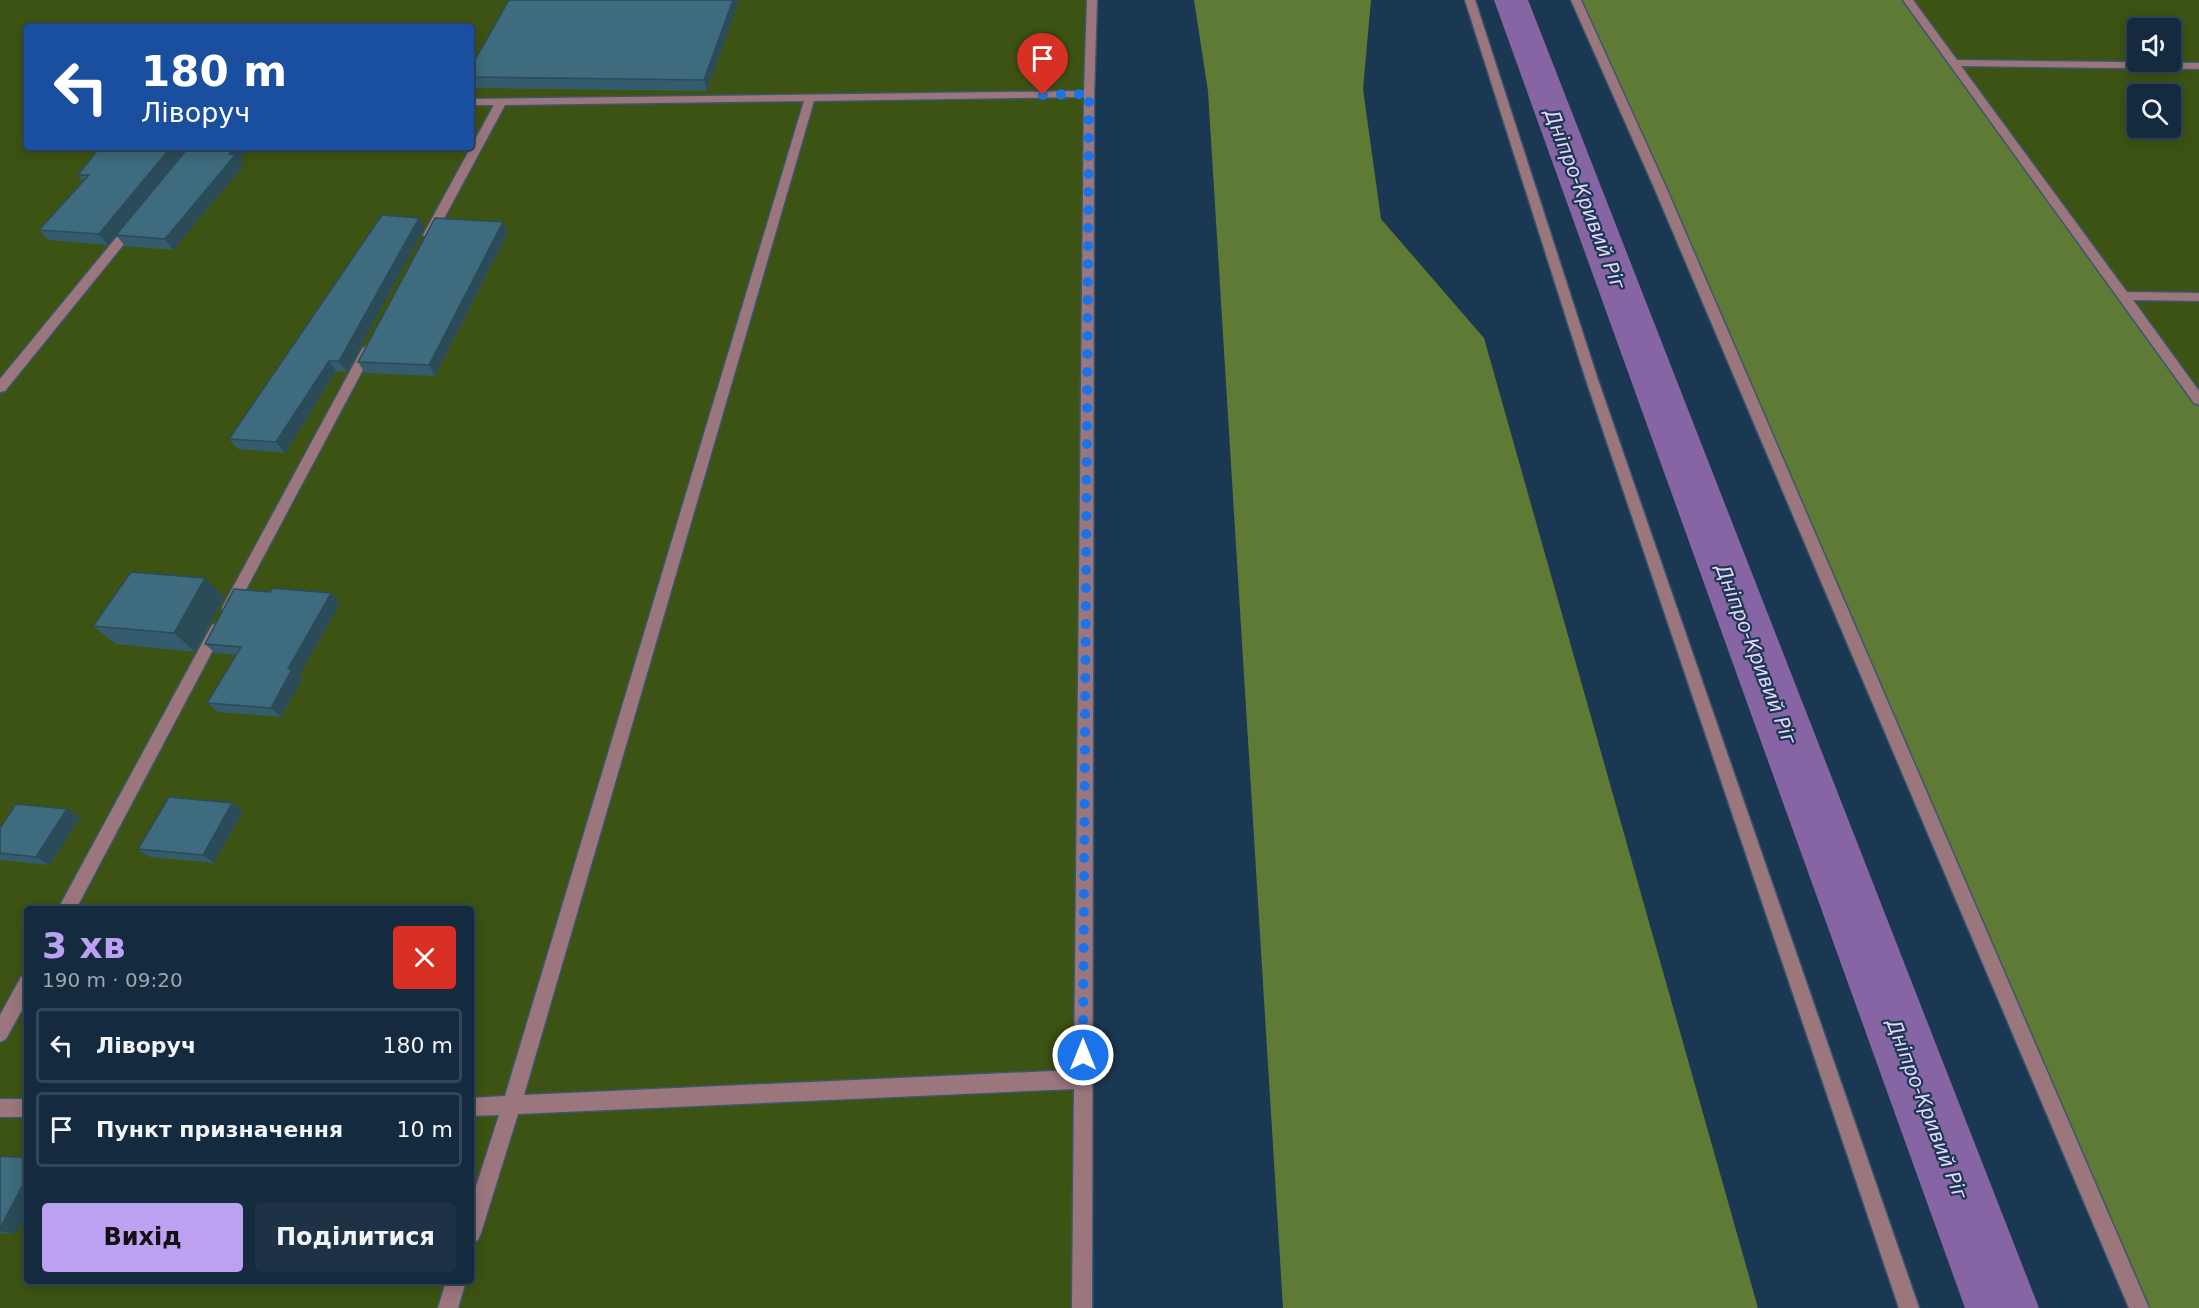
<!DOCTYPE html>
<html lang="uk">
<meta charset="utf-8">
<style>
:root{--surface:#142a3e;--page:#1d3245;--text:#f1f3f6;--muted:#9da7b0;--line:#334658;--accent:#bca0f2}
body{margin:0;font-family:"DejaVu Sans",sans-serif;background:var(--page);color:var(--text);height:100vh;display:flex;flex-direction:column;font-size:22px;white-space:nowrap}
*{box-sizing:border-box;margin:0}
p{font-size:20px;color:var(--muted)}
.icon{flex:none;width:33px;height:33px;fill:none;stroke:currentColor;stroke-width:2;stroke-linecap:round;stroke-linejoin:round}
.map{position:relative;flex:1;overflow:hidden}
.panel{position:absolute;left:24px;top:906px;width:450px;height:378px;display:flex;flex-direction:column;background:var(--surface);border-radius:6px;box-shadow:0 3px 15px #0003,0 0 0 2px var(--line)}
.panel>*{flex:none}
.guide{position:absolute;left:24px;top:24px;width:450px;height:126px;border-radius:6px;box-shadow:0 3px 15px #0003,0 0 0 2px var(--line);background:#1a4fa0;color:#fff;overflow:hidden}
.controls{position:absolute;left:2127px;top:18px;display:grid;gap:12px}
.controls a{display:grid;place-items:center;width:54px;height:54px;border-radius:6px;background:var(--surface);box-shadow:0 3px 15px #0003,0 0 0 2px var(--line);font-size:30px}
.pin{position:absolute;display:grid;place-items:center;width:51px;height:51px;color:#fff;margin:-62px -26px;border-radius:50% 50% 50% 0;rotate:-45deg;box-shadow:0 0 6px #0007}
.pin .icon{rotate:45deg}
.me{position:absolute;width:66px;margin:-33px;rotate:0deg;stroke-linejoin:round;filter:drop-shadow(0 0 4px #0008)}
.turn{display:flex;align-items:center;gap:21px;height:126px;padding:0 18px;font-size:27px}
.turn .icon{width:78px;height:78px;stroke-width:2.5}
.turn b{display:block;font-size:42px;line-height:51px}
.round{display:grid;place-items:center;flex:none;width:63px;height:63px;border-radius:6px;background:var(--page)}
.overview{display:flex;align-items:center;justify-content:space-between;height:102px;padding:0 18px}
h1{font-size:36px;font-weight:600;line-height:45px;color:var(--accent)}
.button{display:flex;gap:12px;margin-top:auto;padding:12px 18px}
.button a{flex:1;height:69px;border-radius:6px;background:var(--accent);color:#111;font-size:24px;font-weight:600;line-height:69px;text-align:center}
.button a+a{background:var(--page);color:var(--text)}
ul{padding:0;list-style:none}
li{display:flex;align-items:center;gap:18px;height:75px;margin:0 12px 9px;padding:0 6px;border:3px solid var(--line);border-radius:6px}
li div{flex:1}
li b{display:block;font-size:22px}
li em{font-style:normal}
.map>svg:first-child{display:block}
.green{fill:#3c5313;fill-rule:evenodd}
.forest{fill:#5f7a34}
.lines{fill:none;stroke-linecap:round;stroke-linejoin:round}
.canal{fill:#8765a5;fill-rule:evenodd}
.minor-casing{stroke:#3c566e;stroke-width:3}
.minor{fill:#9b777d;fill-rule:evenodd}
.wall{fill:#355c6c}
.shaded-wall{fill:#2b4b58}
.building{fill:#3e6b7e;stroke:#2b4b58;stroke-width:1.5}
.route{stroke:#1a73e8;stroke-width:10;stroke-dasharray:0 18}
.labels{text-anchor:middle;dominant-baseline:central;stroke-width:4.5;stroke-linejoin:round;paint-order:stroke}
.water-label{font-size:20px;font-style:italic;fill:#e7d5fa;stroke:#1b3852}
</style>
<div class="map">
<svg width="2199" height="1308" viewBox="0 0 2199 1308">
<rect width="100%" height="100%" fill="#1b3852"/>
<g class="green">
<path d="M0,0H1092L1082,1308H0ZM27,27H471V147H27ZM27,909H471V1281H27Z"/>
<path d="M1908,0H2199V400ZM2138,28H2170V62H2138ZM2138,94H2170V128H2138Z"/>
</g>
<g class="forest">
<polygon points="1194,0 1371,0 1363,89 1381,219 1484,338 1758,1308 1283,1308 1208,91"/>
<polygon points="1576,0 1908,0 2199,400 2199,1308 2139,1308"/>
</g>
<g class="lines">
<polygon class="canal" points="1494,0 1528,0 2039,1308 1965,1308"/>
<defs>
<g id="minor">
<path d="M1087,0H1097L1094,94L1092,1308H1072L1074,1089L518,1114L481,1233L478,1240L471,1243V1202L499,1115L471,1116V1098L505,1096L804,101L505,105L435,235L433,238H425L423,235L494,105H471V99L1084,91ZM1084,97L1074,1070L524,1095L814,101Z"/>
<polygon points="1465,0 1475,0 1598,380 1919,1308 1899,1308 1586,380"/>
<polygon points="1571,0 1581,0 1665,185 2149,1308 2129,1308 1653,185"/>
<polygon points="1903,0 1913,0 1957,60 2199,63 2199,69 1961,66 2127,292 2199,293 2199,301 2133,300 2199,391 2199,405 2194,403"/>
<polygon points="133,221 137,222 137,228 5,391 0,392 0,379 129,222"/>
<polygon points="368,345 374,349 234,612 224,612 222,608 224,604 362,349"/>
<polygon points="217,623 222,625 224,629 76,909 58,909 212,625"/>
<polygon points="27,974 27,1001 6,1039 0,1042 0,1015 21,977"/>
<rect x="0" y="1099" width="27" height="18"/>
<polygon points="446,1281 466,1281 458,1308 438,1308"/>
</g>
</defs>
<use href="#minor" class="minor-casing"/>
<use href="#minor" class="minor"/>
</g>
<g class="wall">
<polygon points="739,0 707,91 471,88 471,67"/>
<polygon points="188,147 108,245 48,240 39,230 83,182 78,175"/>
<polygon points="240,160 244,165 173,250 125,246 116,235"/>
<polygon points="424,228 347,372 336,371 285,453 238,449 229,439"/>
<polygon points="508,233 435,376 365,373 358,362"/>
<polygon points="270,592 331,593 340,603 299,676 302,679 281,717 218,712 207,703 236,655 215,653 205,644"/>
<polygon points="224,597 195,652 116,644 93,626"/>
<polygon points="232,803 243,811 214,863 150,857 138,849"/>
<polygon points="80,817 50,865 0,860 0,828"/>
<polygon points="0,1156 15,1234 0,1233"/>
</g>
<g class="shaded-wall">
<polygon points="733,0 739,0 707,91 704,80"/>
<polygon points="171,147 188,147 108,245 99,234"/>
<polygon points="235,147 251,147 240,160 244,165 173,250 165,239"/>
<polygon points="419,218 424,228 347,372 339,361"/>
<polygon points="503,222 508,233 435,376 429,365"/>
<polygon points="329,361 336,371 285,453 276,442"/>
<polygon points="205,578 224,597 195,652 174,633"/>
<polygon points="331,593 340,603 299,676 302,679 281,717 271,708 288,669"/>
<polygon points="232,803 243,811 214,863 203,855"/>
<polygon points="67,809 80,817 50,865 36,857"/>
<polygon points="27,1177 27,1212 15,1234 0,1231 0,1228"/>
</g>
<g class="building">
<polygon points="509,0 733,0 704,80 471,77 471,67"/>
<polygon points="100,147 171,147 99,234 39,230 89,175 78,175"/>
<polygon points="189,147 235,147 229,154 236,154 165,239 116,235"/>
<polygon points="382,215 419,218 339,361 329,361 276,442 229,439"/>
<polygon points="435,218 503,222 429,365 358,362"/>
<polygon points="131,572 205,578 174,633 93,626"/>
<polygon points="272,588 331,593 288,669 292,669 271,708 207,703 241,647 205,644 234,589 270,592"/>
<polygon points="169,797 232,803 203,855 138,849"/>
<polygon points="16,804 67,809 36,857 0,853 0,828"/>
<polygon points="0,1156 27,1158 27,1177 0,1228"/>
</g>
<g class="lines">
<polyline class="route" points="1043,95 1089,94 1083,1055"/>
</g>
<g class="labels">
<g class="water-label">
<text transform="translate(1585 199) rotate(69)">Дніпро-Кривий Ріг</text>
<text transform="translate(1756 654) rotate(69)">Дніпро-Кривий Ріг</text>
<text transform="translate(1927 1109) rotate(69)">Дніпро-Кривий Ріг</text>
</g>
</g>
</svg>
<div class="controls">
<a><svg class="icon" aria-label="sound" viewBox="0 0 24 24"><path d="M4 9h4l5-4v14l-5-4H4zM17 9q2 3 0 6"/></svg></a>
<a><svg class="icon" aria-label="search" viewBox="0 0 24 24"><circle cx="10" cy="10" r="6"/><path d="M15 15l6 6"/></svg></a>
</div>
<div class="pin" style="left:1043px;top:95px;background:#d93025"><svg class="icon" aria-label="arrive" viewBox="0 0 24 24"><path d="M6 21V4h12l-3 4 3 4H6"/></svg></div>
<svg class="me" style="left:1083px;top:1055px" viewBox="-20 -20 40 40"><circle r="17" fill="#1a73e8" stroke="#fff" stroke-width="3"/><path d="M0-11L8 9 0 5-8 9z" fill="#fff"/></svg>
<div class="guide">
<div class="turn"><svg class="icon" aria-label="left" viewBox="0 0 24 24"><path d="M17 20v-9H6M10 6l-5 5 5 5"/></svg><div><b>180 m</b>Ліворуч</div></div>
</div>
<section class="panel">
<div class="overview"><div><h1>3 хв</h1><p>190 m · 09:20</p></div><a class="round" style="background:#d93025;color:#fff"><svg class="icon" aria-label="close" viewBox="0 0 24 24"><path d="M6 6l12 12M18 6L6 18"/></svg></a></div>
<ul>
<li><svg class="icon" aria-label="left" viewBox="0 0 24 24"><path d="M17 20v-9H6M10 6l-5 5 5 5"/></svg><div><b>Ліворуч</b></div><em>180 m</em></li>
<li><svg class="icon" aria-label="arrive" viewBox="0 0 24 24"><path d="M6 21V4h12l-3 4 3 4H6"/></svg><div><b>Пункт призначення</b></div><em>10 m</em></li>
</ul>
<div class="button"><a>Вихід</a><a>Поділитися</a></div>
</section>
</div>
